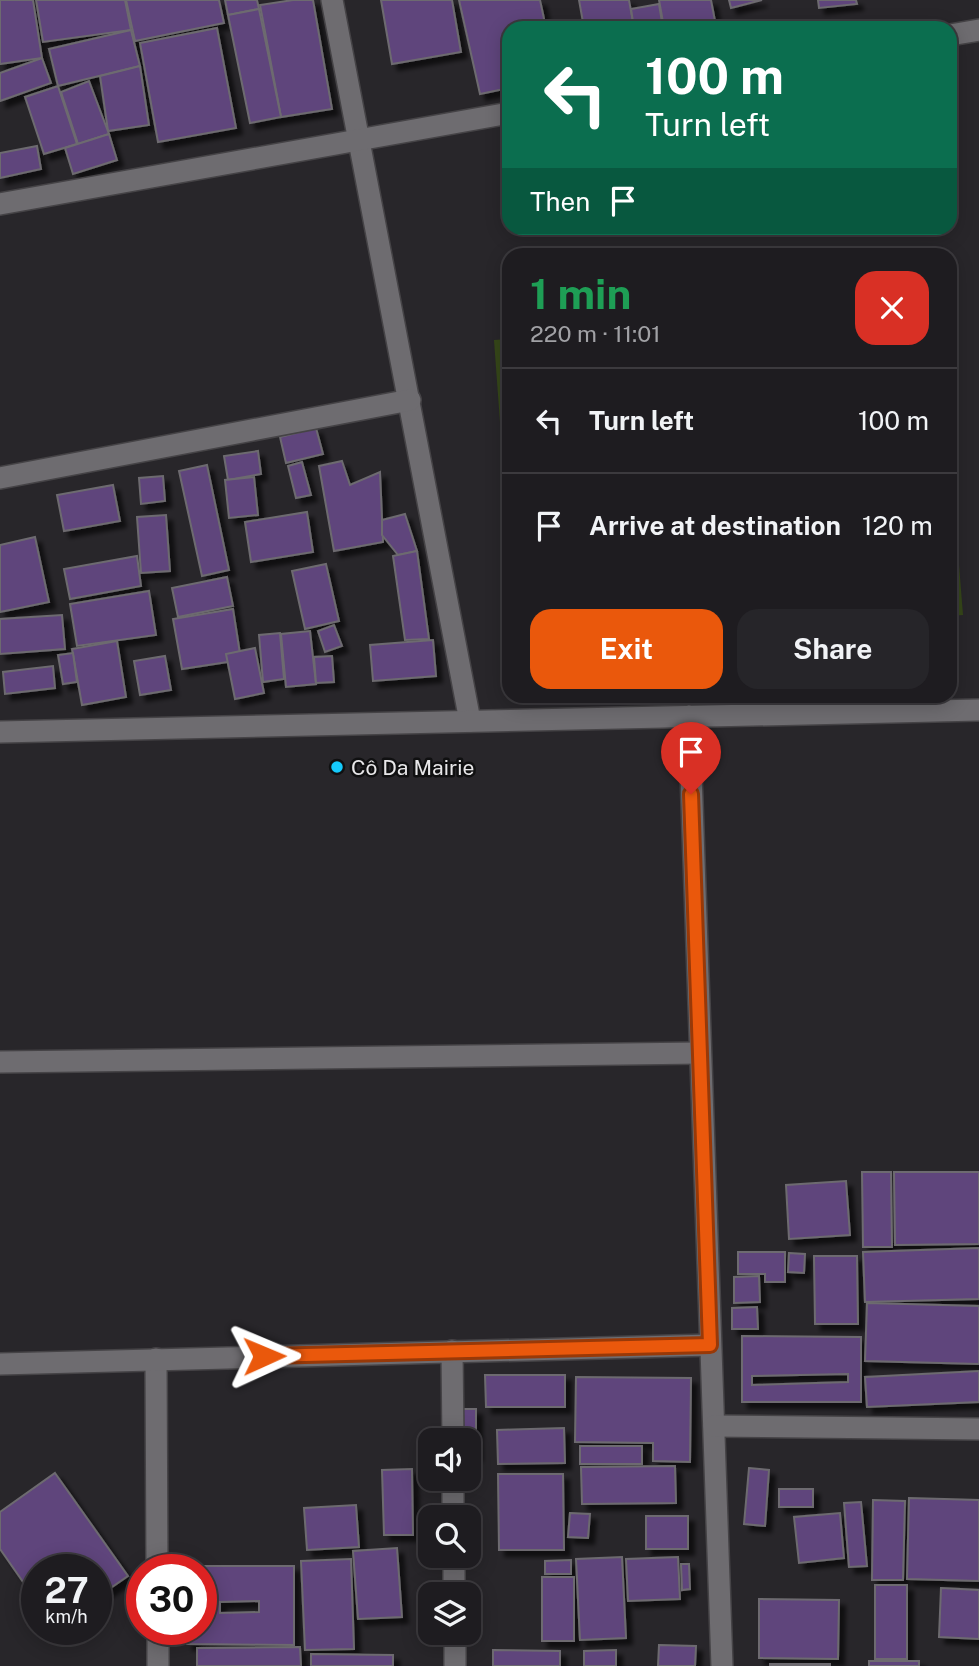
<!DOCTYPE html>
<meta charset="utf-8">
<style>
:root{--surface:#1e1c20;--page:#262529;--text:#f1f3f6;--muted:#a1a1a5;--line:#3c3a3e;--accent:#ea580c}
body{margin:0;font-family:"Public Sans",sans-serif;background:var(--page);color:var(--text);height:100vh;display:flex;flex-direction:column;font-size:26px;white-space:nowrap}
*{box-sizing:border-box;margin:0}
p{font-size:23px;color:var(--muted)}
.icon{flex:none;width:38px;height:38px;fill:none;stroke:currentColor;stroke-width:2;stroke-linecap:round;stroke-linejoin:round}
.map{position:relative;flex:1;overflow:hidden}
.panel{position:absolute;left:502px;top:248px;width:455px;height:455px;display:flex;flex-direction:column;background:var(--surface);border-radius:21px;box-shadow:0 4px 18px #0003,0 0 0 2px var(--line)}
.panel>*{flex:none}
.guide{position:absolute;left:502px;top:21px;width:455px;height:214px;border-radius:21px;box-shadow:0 4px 18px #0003,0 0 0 2px var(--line);background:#0b6e4f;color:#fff;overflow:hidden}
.fabs{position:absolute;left:418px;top:1428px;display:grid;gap:14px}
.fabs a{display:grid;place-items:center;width:63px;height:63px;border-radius:14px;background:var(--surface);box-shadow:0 4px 18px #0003,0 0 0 2px var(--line);font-size:35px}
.speed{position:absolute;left:21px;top:1554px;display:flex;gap:14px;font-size:35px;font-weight:700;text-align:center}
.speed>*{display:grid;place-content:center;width:91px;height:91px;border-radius:50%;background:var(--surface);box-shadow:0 4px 18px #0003,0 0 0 2px var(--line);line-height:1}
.speed small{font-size:18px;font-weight:400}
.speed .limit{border:10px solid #d22;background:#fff;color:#111}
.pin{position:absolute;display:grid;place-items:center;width:60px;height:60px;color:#fff;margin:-72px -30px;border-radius:50% 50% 50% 0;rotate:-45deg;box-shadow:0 0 7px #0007}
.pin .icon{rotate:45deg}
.me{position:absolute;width:77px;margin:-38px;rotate:89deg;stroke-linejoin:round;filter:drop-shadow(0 0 5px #0008)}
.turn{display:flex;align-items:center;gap:24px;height:147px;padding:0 28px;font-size:32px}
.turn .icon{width:91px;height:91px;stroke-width:2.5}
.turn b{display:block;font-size:49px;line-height:60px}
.then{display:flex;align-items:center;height:66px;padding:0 28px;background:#0003;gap:14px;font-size:26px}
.round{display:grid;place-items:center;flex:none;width:74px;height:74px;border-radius:21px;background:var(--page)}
.summary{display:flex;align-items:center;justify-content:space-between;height:119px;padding:0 28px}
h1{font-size:42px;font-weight:700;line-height:52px;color:#1e9e55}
.primary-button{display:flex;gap:14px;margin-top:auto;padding:14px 28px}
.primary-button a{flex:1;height:80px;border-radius:21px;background:var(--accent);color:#fff;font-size:28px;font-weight:700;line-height:80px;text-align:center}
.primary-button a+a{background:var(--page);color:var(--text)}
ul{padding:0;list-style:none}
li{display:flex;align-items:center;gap:21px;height:105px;padding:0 28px;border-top:2px solid var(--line)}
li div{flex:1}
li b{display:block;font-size:26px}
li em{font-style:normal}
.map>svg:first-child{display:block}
.green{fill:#364719}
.building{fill:#5f457b;stroke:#6d6b6f;stroke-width:2;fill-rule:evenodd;filter:url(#shadow)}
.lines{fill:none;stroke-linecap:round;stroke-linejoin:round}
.minor-casing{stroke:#454346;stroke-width:24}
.minor{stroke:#6e6c70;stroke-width:21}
.route-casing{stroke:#983908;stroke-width:18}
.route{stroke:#ea580c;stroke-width:12}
.poi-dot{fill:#15cafb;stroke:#101011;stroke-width:2.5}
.labels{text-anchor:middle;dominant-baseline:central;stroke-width:5;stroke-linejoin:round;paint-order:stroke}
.poi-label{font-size:21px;fill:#e8e7e9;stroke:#101011;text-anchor:start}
</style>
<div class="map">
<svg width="979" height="1666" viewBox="0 0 979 1666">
<defs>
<filter id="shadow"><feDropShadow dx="6" dy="6" stdDeviation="2" flood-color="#0009"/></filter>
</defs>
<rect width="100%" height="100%" fill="#28262a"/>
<g class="green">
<polygon points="509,339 509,546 494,340"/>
<polygon points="950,451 963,615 950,616"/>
</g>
<g class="building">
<polygon points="0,0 33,0 42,58 0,64"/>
<polygon points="36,0 125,0 131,30 43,42"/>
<polygon points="126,0 219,0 224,23 135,41"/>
<polygon points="225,0 257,0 259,9 228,15"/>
<polygon points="293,0 313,0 332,109 281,117 260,5"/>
<polygon points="381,0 452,0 461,52 392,64"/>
<polygon points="459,0 540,0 546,28 509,28 509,88 480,94"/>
<polygon points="579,0 629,0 634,28 584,28"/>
<polygon points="659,0 711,0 715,21 664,28"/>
<polygon points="729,0 762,0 731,8"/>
<polygon points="818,0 856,0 857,4 819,8"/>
<polygon points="659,4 663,28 634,28 631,9"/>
<polygon points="259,9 281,117 250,123 228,15"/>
<polygon points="217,28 236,128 158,142 140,43"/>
<polygon points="131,30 140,66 58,86 49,49"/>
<polygon points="42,58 51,83 0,101 0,73"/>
<polygon points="140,66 149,125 108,131 100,76"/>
<polygon points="89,81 109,134 78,144 61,92"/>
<polygon points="58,86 77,144 44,154 25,97"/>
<polygon points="109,134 117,160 73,174 65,148"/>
<polygon points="37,146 41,169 0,178 0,153"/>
<polygon points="316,428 323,454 286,463 280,437"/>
<polygon points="258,451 261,474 228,480 224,456"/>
<polygon points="342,461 350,485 380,472 383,542 334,551 319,466"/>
<polygon points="302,462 311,495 296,498 288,466"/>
<polygon points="207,465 229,570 202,576 179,471"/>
<polygon points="163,476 165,501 141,504 139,478"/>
<polygon points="254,477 258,515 229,518 225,480"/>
<polygon points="113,485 120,521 64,531 57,495"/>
<polygon points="307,512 313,552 251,562 245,522"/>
<polygon points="405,514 417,551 398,555 382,535 382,520"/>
<polygon points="166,515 170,571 141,573 137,517"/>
<polygon points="35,537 49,602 0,612 0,545"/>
<polygon points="417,551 429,639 405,640 393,556"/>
<polygon points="137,556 141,586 70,599 64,569"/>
<polygon points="326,564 339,621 305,629 292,571"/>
<polygon points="227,577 233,606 178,617 172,588"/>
<polygon points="149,591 156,635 77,646 70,604"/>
<polygon points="233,609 241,660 182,669 173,619"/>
<polygon points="62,615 65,649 0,654 0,619"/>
<polygon points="334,625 342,646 325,652 318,631"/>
<polygon points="310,631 316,684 286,687 281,634"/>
<polygon points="280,633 284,679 263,682 259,635"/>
<polygon points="433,640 436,676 373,681 370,645"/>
<polygon points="117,641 126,697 82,705 72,649"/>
<polygon points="255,648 264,693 235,699 226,654"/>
<polygon points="73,653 77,682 63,684 58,655"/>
<polygon points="165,656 171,690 140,695 134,661"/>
<polygon points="332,656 334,682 316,683 314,657"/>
<polygon points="53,666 55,688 5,694 3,672"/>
<polygon points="862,1172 891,1172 892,1247 863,1247"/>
<polygon points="894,1172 979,1172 979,1244 895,1245"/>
<polygon points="846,1181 850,1235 789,1239 786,1185"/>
<polygon points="979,1248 979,1299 865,1302 863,1252"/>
<polygon points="738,1252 785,1252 785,1282 765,1282 765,1274 738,1274"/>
<polygon points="789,1253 805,1254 804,1273 788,1272"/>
<polygon points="814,1256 857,1256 858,1324 815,1324"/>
<polygon points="759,1276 760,1302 734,1303 734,1277"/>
<polygon points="867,1303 979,1306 979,1364 865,1361"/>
<polygon points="757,1307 758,1329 732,1329 732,1308"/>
<path d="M742,1336L861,1337V1402H742ZM848,1374V1382L752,1385V1376Z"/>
<polygon points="979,1371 979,1402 867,1407 865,1377"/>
<polygon points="485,1375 565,1375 565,1407 486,1407"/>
<polygon points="576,1377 691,1378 690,1462 653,1461 653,1443 575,1442"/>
<polygon points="460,1409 476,1409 476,1455 469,1455 469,1440 460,1440"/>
<polygon points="564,1428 565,1463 498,1464 497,1430"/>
<rect x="580" y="1446" width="62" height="18"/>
<polygon points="675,1466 676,1503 582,1504 581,1467"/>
<polygon points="749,1468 769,1470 765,1526 744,1524"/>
<polygon points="412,1469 413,1535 384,1535 382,1470"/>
<polygon points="55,1473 128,1576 96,1598 96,1570 37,1570 37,1602 0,1549 0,1512"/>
<polygon points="498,1474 563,1474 564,1550 499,1550"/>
<rect x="779" y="1489" width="34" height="18"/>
<polygon points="909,1498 979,1500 979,1581 907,1579"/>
<polygon points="873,1500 905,1501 903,1580 872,1580"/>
<polygon points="861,1502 867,1566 849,1567 844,1503"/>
<polygon points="356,1505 359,1547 307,1550 304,1508"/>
<polygon points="570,1513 590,1514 588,1538 568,1537"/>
<polygon points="840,1513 844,1558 799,1563 794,1517"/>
<rect x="646" y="1516" width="42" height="33"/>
<polygon points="397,1548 402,1617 358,1619 353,1551"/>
<polygon points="622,1557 626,1638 580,1640 576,1559"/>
<polygon points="678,1557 680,1599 628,1601 626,1559"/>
<polygon points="351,1559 354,1649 305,1650 301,1561"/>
<polygon points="571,1560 571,1574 545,1574 545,1561"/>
<polygon points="681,1564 689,1564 690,1589 682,1590"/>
<path d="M187,1566H294V1645L187,1644V1629H201V1570H187ZM259,1601V1612L220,1613V1602Z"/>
<rect x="542" y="1577" width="32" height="64"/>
<rect x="875" y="1585" width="32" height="74"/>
<polygon points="941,1588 979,1590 979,1639 939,1637"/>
<polygon points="759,1599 839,1600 838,1659 759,1658"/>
<polygon points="659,1645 696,1646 695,1666 658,1666"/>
<polygon points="300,1647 301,1666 197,1666 197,1648"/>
<polygon points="493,1650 560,1651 560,1666 493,1666"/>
<polygon points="616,1650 616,1666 584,1666 584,1651"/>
<polygon points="311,1654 393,1655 393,1666 311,1666"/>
<rect x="869" y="1661" width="50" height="5"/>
<rect x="770" y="1664" width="60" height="2"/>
</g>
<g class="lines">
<defs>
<g id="minor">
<polyline points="332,0 470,721"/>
<polyline points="950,35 979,30"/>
<polyline points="0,204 509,113"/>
<polyline points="0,478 410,400"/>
<polyline points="689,716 722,1666"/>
<polyline points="0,732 979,710"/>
<polyline points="0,1062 700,1053"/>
<polyline points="452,1351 453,1440"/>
<polyline points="156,1359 157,1570"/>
<polyline points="0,1364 710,1345"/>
<polyline points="714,1426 979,1429"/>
<polyline points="453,1479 453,1517"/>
<polyline points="454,1556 454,1594"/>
<polyline points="158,1629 158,1666"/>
<polyline points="455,1633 455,1666"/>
</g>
</defs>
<use href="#minor" class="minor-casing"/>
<use href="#minor" class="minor"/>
</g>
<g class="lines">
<defs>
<polyline id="route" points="264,1356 710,1345 691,794"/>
</defs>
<use href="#route" class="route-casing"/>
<use href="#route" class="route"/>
</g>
<circle class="poi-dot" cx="337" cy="767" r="7"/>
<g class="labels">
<g class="poi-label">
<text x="351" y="767">Cô Da Mairie</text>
</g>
</g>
</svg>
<div class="fabs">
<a><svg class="icon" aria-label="sound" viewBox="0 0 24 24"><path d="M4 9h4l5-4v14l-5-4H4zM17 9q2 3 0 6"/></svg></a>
<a><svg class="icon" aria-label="search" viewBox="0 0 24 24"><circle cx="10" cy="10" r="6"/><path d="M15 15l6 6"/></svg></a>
<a><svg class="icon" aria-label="layers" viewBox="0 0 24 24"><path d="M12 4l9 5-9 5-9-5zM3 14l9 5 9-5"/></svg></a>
</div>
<div class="speed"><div>27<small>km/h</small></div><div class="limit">30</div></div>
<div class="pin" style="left:691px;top:794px;background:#d93025"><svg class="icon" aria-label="arrive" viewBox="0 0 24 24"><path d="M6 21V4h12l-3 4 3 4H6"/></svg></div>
<svg class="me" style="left:264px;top:1356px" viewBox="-20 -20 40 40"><path d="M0-17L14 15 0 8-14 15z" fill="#ea580c" stroke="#fff" stroke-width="4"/></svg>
<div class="guide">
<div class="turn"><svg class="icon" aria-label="left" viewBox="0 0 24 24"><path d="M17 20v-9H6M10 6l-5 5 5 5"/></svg><div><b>100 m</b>Turn left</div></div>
<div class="then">Then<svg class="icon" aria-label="arrive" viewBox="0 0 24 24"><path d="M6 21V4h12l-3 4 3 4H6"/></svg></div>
</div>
<section class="panel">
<div class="summary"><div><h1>1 min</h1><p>220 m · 11:01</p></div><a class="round" style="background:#d93025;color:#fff"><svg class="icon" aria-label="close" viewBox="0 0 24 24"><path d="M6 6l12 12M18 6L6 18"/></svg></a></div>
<ul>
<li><svg class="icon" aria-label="left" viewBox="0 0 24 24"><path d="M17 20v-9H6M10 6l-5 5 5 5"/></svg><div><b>Turn left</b></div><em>100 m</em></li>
<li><svg class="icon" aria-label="arrive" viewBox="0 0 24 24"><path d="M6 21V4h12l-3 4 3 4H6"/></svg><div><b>Arrive at destination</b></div><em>120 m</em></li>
</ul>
<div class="primary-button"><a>Exit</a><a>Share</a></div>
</section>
</div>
